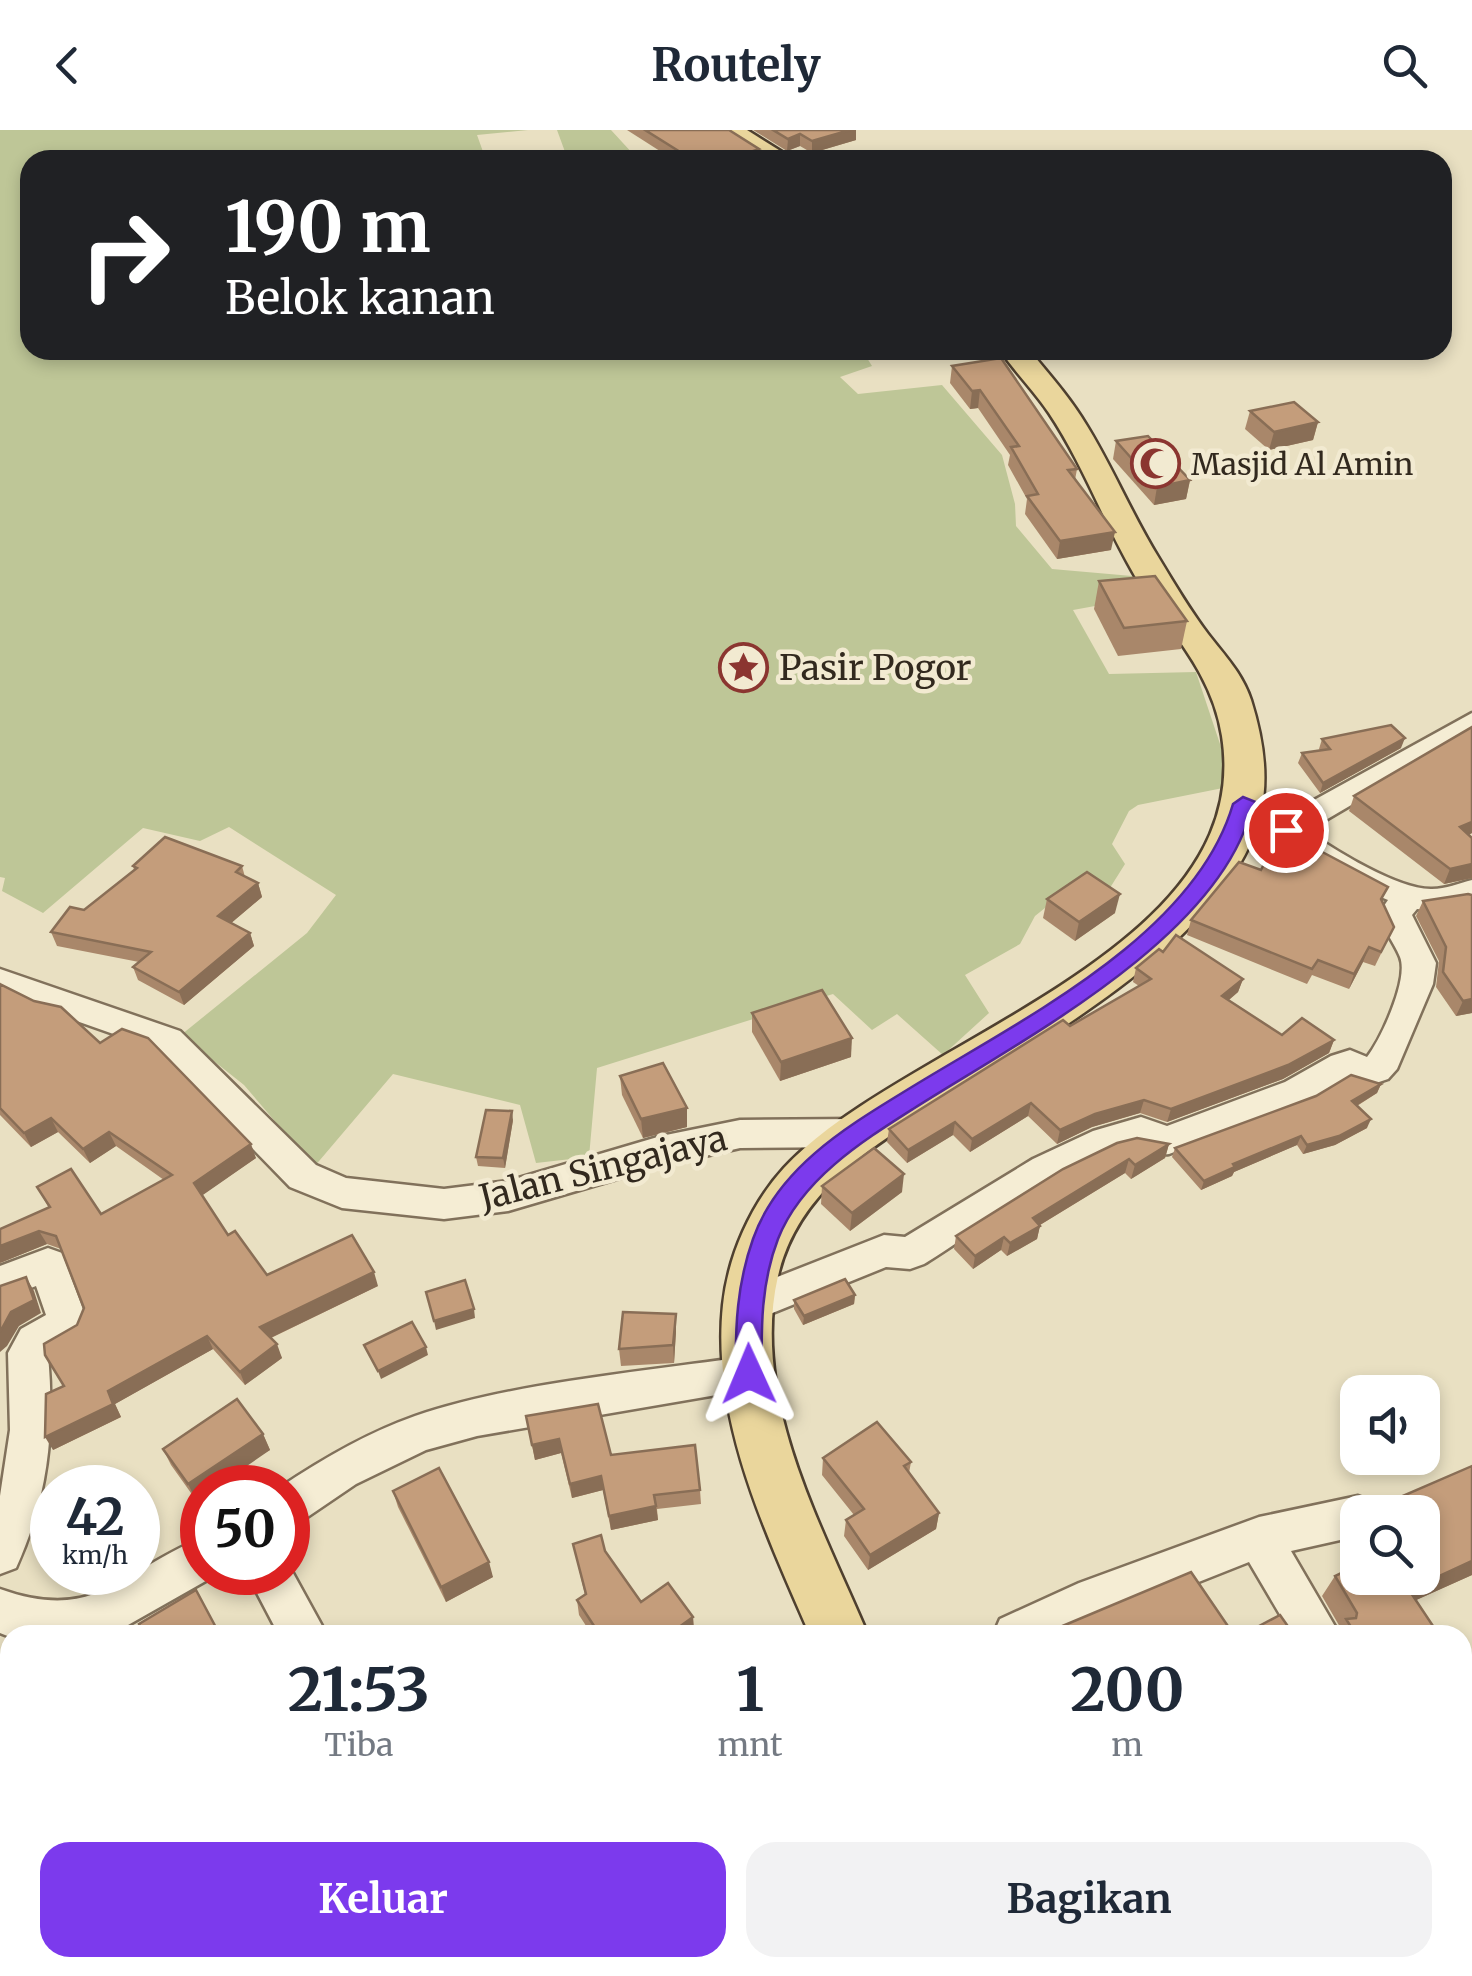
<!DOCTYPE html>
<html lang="id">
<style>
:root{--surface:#fff;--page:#f2f2f3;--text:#1f2937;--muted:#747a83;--accent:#7c3aed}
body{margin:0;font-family:Merriweather,serif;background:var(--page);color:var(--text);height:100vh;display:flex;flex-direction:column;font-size:38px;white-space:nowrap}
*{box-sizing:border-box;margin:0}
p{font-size:32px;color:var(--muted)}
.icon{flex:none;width:55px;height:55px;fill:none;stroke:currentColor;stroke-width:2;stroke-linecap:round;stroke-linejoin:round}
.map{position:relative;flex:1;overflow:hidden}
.panel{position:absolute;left:0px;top:1495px;width:1472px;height:352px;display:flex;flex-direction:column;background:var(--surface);border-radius:30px 30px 0 0;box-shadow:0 5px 15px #0003}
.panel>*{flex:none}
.hud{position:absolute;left:20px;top:20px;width:1432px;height:210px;border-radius:30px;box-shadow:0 5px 15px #0003;background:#202124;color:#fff;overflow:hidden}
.fabs{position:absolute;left:1340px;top:1245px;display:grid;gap:20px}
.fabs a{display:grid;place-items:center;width:100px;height:100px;border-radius:20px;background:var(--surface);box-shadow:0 5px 15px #0003;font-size:50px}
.speed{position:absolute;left:30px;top:1335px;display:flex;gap:20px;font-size:50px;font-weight:700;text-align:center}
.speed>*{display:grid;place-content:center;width:130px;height:130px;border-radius:50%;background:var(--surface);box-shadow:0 5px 15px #0003;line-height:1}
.speed small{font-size:25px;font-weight:400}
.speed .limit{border:15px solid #d22;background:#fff;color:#111}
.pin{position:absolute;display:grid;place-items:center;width:85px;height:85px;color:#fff;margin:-42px;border:5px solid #fff;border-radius:50%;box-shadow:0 2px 10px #0007}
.me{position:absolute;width:110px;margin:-55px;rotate:359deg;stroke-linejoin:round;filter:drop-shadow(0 0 8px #0008)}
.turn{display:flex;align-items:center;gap:35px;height:210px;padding:0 40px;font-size:45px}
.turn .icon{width:130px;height:130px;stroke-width:2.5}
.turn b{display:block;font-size:70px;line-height:85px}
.eta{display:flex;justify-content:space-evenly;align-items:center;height:170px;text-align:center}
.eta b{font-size:60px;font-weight:700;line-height:70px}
.primary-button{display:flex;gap:20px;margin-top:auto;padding:20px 40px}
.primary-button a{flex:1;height:115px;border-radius:30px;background:var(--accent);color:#fff;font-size:40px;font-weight:700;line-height:115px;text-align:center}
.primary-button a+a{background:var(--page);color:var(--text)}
header{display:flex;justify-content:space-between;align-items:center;height:130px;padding:0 40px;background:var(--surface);font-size:45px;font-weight:700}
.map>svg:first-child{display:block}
.green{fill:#bec697}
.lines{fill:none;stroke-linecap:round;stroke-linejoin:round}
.minor-casing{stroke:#81715b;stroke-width:5}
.major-casing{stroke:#4f402f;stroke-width:5}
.minor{fill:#f5edd4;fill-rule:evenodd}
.major{fill:#ead69c;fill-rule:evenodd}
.wall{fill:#a9876a}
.shaded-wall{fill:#896e56}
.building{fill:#c49d7b;stroke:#896e56;stroke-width:2.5}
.route{fill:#7c3aed;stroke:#51269a;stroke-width:2.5}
.labels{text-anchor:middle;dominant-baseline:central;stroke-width:9;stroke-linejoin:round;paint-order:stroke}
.far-poi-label{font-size:30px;fill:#32291e;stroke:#f2ead1;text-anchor:start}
.poi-label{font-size:35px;fill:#32291e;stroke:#f2ead1;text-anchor:start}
.street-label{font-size:35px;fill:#32291e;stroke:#f2ead1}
</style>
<header><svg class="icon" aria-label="back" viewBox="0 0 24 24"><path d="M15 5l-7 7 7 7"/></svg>Routely<svg class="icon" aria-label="search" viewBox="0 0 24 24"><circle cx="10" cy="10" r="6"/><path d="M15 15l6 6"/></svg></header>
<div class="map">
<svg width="1472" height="1846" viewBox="0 0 1472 1846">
<rect width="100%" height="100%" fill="#e9e0c2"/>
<g class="green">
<polygon points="0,0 528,0 477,5 486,30 30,30 30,220 862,220 872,236 840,247 858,264 942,255 1002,325 1015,374 1016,396 1052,439 1132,446 1150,466 1073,480 1109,544 1196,542 1226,632 1223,658 1138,675 1129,681 1112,714 1125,734 1108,761 1075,754 1035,786 1020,814 965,845 989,883 943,925 897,884 872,900 833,864 597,938 589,1027 536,1033 520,975 393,944 314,1037 244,955 181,905 307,803 336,765 229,697 200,711 143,698 43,783 2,761 5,748 0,747"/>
<polygon points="557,0 611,0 634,25 630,28 632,30 568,30"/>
</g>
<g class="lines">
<defs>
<g id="minor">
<path d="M1472,583V604L1307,701C1335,720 1398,760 1432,759C1446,759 1459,753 1472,750V772L1438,781L1417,779L1412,785L1436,833L1433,854L1397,939L1388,949L1364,957L1347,950L1311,972L1169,1024C1156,1026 1144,1017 1133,1018C1085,1023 969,1106 924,1134L910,1139L886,1137L748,1193L734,1188L728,1176L734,1164L884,1105L905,1107L1033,1029L1093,1001L1141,987L1167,996L1285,952L1331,926L1350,920L1367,927C1381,909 1409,849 1400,827C1394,812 1383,800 1379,783L1388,770C1340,751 1301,725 1260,695C1249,688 1235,685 1228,674L1232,667L1243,664L1287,685Z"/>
<polygon points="0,839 180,901 316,1035 346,1048 444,1059 508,1051 661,1006 740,990 857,989 870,993 875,1003 870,1013 857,1017 740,1018 661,1036 508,1081 444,1089 342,1078 290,1057 156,919 0,864"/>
<path d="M48,1118L62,1123L88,1193L82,1205L48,1225C55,1302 48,1367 16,1438L0,1444V1366L10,1300L8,1223L21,1199L46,1185L36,1156L0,1170V1136Z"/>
<path d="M749,1226L763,1231L769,1244L763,1257L477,1306L426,1320L356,1354L303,1390L288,1396V1358H279C322,1329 367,1303 415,1286C515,1252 644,1242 749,1226Z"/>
<polygon points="1358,1366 1373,1372 1378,1382 1358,1382 1358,1406 1291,1421 1340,1505 1292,1505 1249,1432 1065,1505 993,1505 1000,1489 1079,1453 1259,1387"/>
<path d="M202,1408V1442L218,1444L121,1499L107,1505L10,1507L0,1503V1459C98,1494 121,1440 202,1408Z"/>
<polygon points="288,1434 327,1505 279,1505 246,1442 288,1442"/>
<polygon points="451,1838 502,1838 505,1846 453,1846"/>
</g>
<g id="major">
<polygon points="717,0 747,0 795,30 765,30"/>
<path d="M1000,220H1029C1050,245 1071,269 1087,296C1114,340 1133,387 1160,430C1175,455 1190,480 1208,504C1225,526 1242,543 1251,570C1262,605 1269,644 1261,681C1236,799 1060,900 964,959C888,1007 800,1052 778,1146C750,1269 822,1396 868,1505H810C766,1403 711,1289 723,1175C728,1126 751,1074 784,1038C902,910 1257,824 1222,606C1212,541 1168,500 1135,446C1104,393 1083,334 1049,283C1034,261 1015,242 1000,220Z"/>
<polygon points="980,1838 1048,1838 1051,1846 983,1846"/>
</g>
</defs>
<use href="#minor" class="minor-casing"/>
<use href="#major" class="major-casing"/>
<use href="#minor" class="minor"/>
<use href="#major" class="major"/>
</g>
<g class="wall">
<polygon points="627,0 729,0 759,30 674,30"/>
<polygon points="753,0 856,0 856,10 812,23 800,16 787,21"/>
<polygon points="952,236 1077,339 1075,350 1111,420 1057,429 1025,384 1027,369 1008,335 1010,325 978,278 970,279 950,253"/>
<polygon points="1250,281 1318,292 1313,310 1269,320 1245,299"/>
<polygon points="1116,311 1190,350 1186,369 1154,375 1113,329"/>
<polygon points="1099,451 1187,491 1181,519 1118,526 1094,479"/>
<polygon points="1472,597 1472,703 1469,705 1472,708 1472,748 1444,754 1349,681 1354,666"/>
<polygon points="1322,609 1401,618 1320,663 1298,633 1302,623 1320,620 1319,619"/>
<polygon points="133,736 242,736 245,747 258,753 262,767 231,793 250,803 254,816 184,875 138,850 133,837 139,832 57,816 51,802 84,780 134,740"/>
<polygon points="1472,765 1472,883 1456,886 1436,857 1439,831 1416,786 1423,771"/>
<polygon points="1047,769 1115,783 1075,811 1043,788"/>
<polygon points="1382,772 1394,797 1375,836 1363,832 1349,859 1312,845 1307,854 1187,805 1191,790"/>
<polygon points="1163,822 1243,849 1238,862 1229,870 1282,905 1334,910 1329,923 1283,949 1167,992 1140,983 1092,997 1057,1014 1028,986 970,1022 953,1005 907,1033 887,1012 889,999 1139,856 1133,852 1136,838"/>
<polygon points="0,854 100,913 256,1028 202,1065 228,1105 267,1145 378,1156 271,1208 282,1228 245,1255 213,1219 115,1274 121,1287 53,1320 64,1256 77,1195 84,1178 61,1119 47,1114 0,1133 49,1078 37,1057 101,1084 164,1050 116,1016 90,1033 58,1002 31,1017 0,985"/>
<polygon points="752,883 851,927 780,951 752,902"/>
<polygon points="620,946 687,997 643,1008 622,965"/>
<polygon points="1381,954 1377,963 1357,976 1367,998 1335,1015 1303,1024 1297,1015 1234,1042 1232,1046 1201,1060 1172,1027 1175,1018"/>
<polygon points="513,990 505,1038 478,1036 476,1027"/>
<polygon points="1169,1014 1165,1028 1131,1049 1125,1043 1040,1095 1037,1109 1007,1126 1001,1120 973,1139 954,1119 956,1106 1063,1039"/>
<polygon points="822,1056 902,1062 850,1101 821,1074"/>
<polygon points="855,1165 854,1174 803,1195 794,1179 794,1170"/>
<polygon points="676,1201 674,1233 621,1236 619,1219"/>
<polygon points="526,1286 611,1325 700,1360 701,1374 657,1379 658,1390 611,1400 603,1360 572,1368 561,1323 535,1330"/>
<polygon points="263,1304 270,1320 202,1358 202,1366 196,1370 171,1335 163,1319"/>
<polygon points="823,1328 911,1332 909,1343 939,1383 936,1399 868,1440 844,1406 846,1390 854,1385 822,1345"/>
<polygon points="1472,1336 1472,1445 1416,1470 1439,1505 1335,1505 1340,1497 1322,1466 1335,1446 1358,1435 1358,1448 1422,1448 1422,1382 1372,1382 1375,1378"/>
<polygon points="393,1361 493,1447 446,1472 398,1377"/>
<polygon points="573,1414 605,1421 641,1472 693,1487 694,1502 690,1505 592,1505 579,1485 577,1470 585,1465"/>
<polygon points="1144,1838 1196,1838 1173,1846 1148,1846"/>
</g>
<g class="shaded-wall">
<polygon points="850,0 856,0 856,10 812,23 812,11"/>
<polygon points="800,4 800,16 787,21 788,9"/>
<polygon points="759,19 759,30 728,30"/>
<polygon points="980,260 978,278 970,279 972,261"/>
<polygon points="1318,292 1313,310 1269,320 1274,302"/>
<polygon points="1190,350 1186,369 1154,375 1157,357"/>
<polygon points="1115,402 1111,420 1057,429 1060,411"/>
<polygon points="1405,608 1401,618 1320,663 1323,653"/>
<polygon points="1472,692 1472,703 1453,712 1460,697"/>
<polygon points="1472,734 1472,748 1444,754 1450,739"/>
<polygon points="258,753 262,767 223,800 218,786"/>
<polygon points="1120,764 1115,783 1075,811 1079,792"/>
<polygon points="250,803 254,816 184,875 179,862"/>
<polygon points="1369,817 1363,832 1349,859 1354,844"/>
<polygon points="1243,849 1238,862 1218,879 1222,866"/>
<polygon points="1472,869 1472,883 1456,886 1463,871"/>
<polygon points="852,908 851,927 780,951 781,932"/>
<polygon points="1334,910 1329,923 1283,949 1167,992 1171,979"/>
<polygon points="1381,954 1377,963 1348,981 1352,971"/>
<polygon points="1144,970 1140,983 1092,997 1057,1014 1060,1000 1095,984"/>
<polygon points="1031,973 1028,986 970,1022 972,1009"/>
<polygon points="687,978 687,997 643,1008 641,989"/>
<polygon points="512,981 513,990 505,1038 503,1028"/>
<polygon points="51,988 58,1002 31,1017 24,1003"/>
<polygon points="1371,989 1367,998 1335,1015 1303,1024 1307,1015"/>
<polygon points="955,992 953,1005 907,1033 908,1020"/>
<polygon points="109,1002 116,1016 90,1033 83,1019"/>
<polygon points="1301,1006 1297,1015 1234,1042 1232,1046 1201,1060 1204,1051 1233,1034"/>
<polygon points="251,1014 256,1028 200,1067 194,1053"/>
<polygon points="1169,1014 1165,1028 1131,1049 1135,1035"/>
<polygon points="1129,1029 1125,1043 1030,1101 1033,1088"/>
<polygon points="904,1044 902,1062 850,1101 852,1083"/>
<polygon points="1040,1096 1037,1109 1007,1126 1010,1113"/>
<polygon points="39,1101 47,1114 0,1133 0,1116"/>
<polygon points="1004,1107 1001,1120 973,1139 975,1126"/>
<polygon points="374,1142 378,1156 266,1210 260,1197"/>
<polygon points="26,1147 34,1161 41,1183 19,1196 7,1216 0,1222 0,1202"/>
<polygon points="855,1165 854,1174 803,1195 804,1186"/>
<polygon points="474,1179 475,1188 436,1200 434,1191"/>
<polygon points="676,1184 676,1201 674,1233 673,1215"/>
<polygon points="207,1206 213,1219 115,1274 121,1287 53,1320 45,1307 108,1261"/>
<polygon points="277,1214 282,1228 245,1255 240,1242"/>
<polygon points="426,1217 428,1225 381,1249 378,1241"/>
<polygon points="263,1304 270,1320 215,1358 202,1358 202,1366 196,1370 188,1354"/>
<polygon points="559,1309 561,1323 535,1330 532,1315"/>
<polygon points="601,1346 603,1360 572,1368 570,1354"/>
<polygon points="656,1376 658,1390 611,1400 609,1386"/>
<polygon points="939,1383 936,1399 868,1440 870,1425"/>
<polygon points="1472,1431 1472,1445 1394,1480 1409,1460"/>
<polygon points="489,1432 493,1447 446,1472 441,1457"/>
<polygon points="693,1487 694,1502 690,1505 668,1505"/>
<polygon points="1472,1678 1472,1685 1462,1690 1462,1683"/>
<polygon points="1169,1838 1196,1838 1173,1846 1157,1846 1162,1840"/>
</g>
<g class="building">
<polygon points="645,0 729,0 759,19 728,30 693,30"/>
<polygon points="773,0 850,0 812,11 800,4 788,9"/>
<polygon points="1001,228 1077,339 1068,340 1115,402 1060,411 1027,366 1038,364 1011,317 1019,316 980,260 972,261 952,236"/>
<polygon points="1294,272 1318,292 1274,302 1250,281"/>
<polygon points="1148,306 1190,350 1157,357 1116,311"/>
<polygon points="1155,446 1187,491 1124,498 1099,451"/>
<polygon points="1391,595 1405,608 1323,653 1302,623 1330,619 1322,609"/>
<polygon points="1472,597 1472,692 1460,697 1472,708 1472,734 1450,739 1354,666"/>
<polygon points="1281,700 1388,757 1381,769 1394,797 1381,822 1369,817 1354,844 1318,830 1312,839 1191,790 1239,732 1261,740"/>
<polygon points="165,707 242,736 236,742 258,753 218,786 250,803 179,862 133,837 151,822 51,802 70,777 84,780 137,738 133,736"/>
<polygon points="1087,742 1120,764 1079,792 1047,769"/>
<polygon points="1468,764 1472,765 1472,869 1463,871 1443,842 1446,817 1423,771"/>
<polygon points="1176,805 1243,849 1222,866 1282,905 1302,888 1334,910 1288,935 1171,979 1144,970 1095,984 1060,1000 1031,973 972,1009 955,992 908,1020 889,999 1063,890 1070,896 1151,849 1136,838 1159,819 1163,822"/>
<polygon points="0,854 34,871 61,877 100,913 122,899 148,908 251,1014 194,1053 228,1105 235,1101 267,1145 352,1105 374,1142 260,1197 277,1214 240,1242 207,1206 108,1261 113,1274 45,1307 46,1264 64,1256 45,1225 44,1214 77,1195 84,1178 56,1106 39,1101 0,1116 0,1099 50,1077 37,1057 71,1039 101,1084 172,1045 109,1002 83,1019 51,988 24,1003 0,978"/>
<polygon points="822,860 852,908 781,932 752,883"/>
<polygon points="663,933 687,978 641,989 620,946"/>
<polygon points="1351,945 1381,954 1352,971 1371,989 1339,1006 1307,1015 1301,1006 1233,1034 1235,1037 1204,1051 1175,1018 1316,966"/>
<polygon points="486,980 512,981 503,1028 476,1027"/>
<polygon points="1137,1008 1169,1014 1135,1035 1129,1029 1033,1088 1040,1096 1010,1113 1004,1107 975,1126 956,1106 1063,1039 1117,1013"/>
<polygon points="874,1018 904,1044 852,1083 822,1056"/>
<polygon points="26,1147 34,1170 11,1182 0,1202 0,1156"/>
<polygon points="845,1149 855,1165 804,1186 794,1170"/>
<polygon points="465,1150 474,1179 434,1191 426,1162"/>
<polygon points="623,1182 676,1184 673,1215 619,1219"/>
<polygon points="412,1192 426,1217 378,1241 364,1215"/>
<polygon points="237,1269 263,1304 188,1354 163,1319"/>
<polygon points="598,1274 611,1325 695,1315 700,1360 654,1365 656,1376 609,1386 601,1346 570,1354 559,1309 532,1315 526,1286"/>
<polygon points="877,1292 911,1332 904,1336 939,1383 870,1425 846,1390 864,1379 823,1328"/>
<polygon points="1472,1336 1472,1431 1409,1460 1439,1505 1356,1505 1346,1489 1356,1488 1357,1483 1335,1446 1358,1435 1358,1448 1422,1448 1422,1382 1374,1382 1375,1378"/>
<polygon points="439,1338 489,1432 441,1457 393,1361"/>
<polygon points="601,1405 605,1421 641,1472 668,1453 693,1487 668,1505 600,1505 577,1470 586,1464 573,1414"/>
<polygon points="1191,1442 1234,1505 1041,1505"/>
<polygon points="196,1460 220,1505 144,1505 139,1494"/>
<polygon points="1280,1485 1294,1505 1242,1505"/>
<polygon points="10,1536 10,1616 0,1601 0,1543"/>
<polygon points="1462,1539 1472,1553 1472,1678 1462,1683"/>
</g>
<path class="route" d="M1243,667L1278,681L1294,695V704H1279L1250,684C1214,811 1018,912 913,979C861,1012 801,1050 778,1109C761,1153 761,1198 762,1244L759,1252L749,1256L740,1252L736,1244C735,1197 737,1154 753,1109C777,1040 843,999 902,963C1014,893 1194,808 1233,674Z"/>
<defs>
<symbol id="mosque-ring" viewBox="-11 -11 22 22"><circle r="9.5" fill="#f2ead1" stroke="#8b3530" stroke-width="1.5"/><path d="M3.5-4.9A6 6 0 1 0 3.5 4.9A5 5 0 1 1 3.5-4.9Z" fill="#8b3530"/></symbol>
<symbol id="sight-ring" viewBox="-11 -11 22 22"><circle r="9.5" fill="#f2ead1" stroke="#8b3530" stroke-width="1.5"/><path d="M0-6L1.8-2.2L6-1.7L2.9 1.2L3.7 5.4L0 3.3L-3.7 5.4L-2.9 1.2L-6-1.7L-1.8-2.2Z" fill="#8b3530"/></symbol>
</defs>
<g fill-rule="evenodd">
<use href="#mosque-ring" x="1128" y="306" width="55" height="55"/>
<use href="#sight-ring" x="716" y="510" width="55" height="55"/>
</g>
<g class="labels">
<g class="far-poi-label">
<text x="1191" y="334">Masjid Al Amin</text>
</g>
<g class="poi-label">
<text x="779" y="538">Pasir Pogor</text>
</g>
<g class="street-label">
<text transform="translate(603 1038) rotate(-14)">Jalan Singajaya</text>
</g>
</g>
</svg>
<div class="fabs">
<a><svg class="icon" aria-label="sound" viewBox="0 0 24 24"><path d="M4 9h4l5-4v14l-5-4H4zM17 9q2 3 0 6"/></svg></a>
<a><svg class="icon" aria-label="search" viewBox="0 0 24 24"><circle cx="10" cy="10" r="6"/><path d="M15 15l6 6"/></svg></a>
</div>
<div class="speed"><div>42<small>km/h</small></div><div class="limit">50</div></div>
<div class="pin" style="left:1286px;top:700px;background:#d93025"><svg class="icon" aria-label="arrive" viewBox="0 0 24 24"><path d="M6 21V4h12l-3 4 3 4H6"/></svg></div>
<svg class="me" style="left:749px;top:1244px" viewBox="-20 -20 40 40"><path d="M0-17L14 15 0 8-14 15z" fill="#7c3aed" stroke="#fff" stroke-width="4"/></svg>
<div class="hud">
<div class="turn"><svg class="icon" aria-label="right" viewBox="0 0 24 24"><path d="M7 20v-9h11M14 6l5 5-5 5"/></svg><div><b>190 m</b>Belok kanan</div></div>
</div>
<section class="panel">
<div class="eta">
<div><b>21:53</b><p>Tiba</p></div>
<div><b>1</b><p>mnt</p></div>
<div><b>200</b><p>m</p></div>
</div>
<div class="primary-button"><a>Keluar</a><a>Bagikan</a></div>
</section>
</div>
